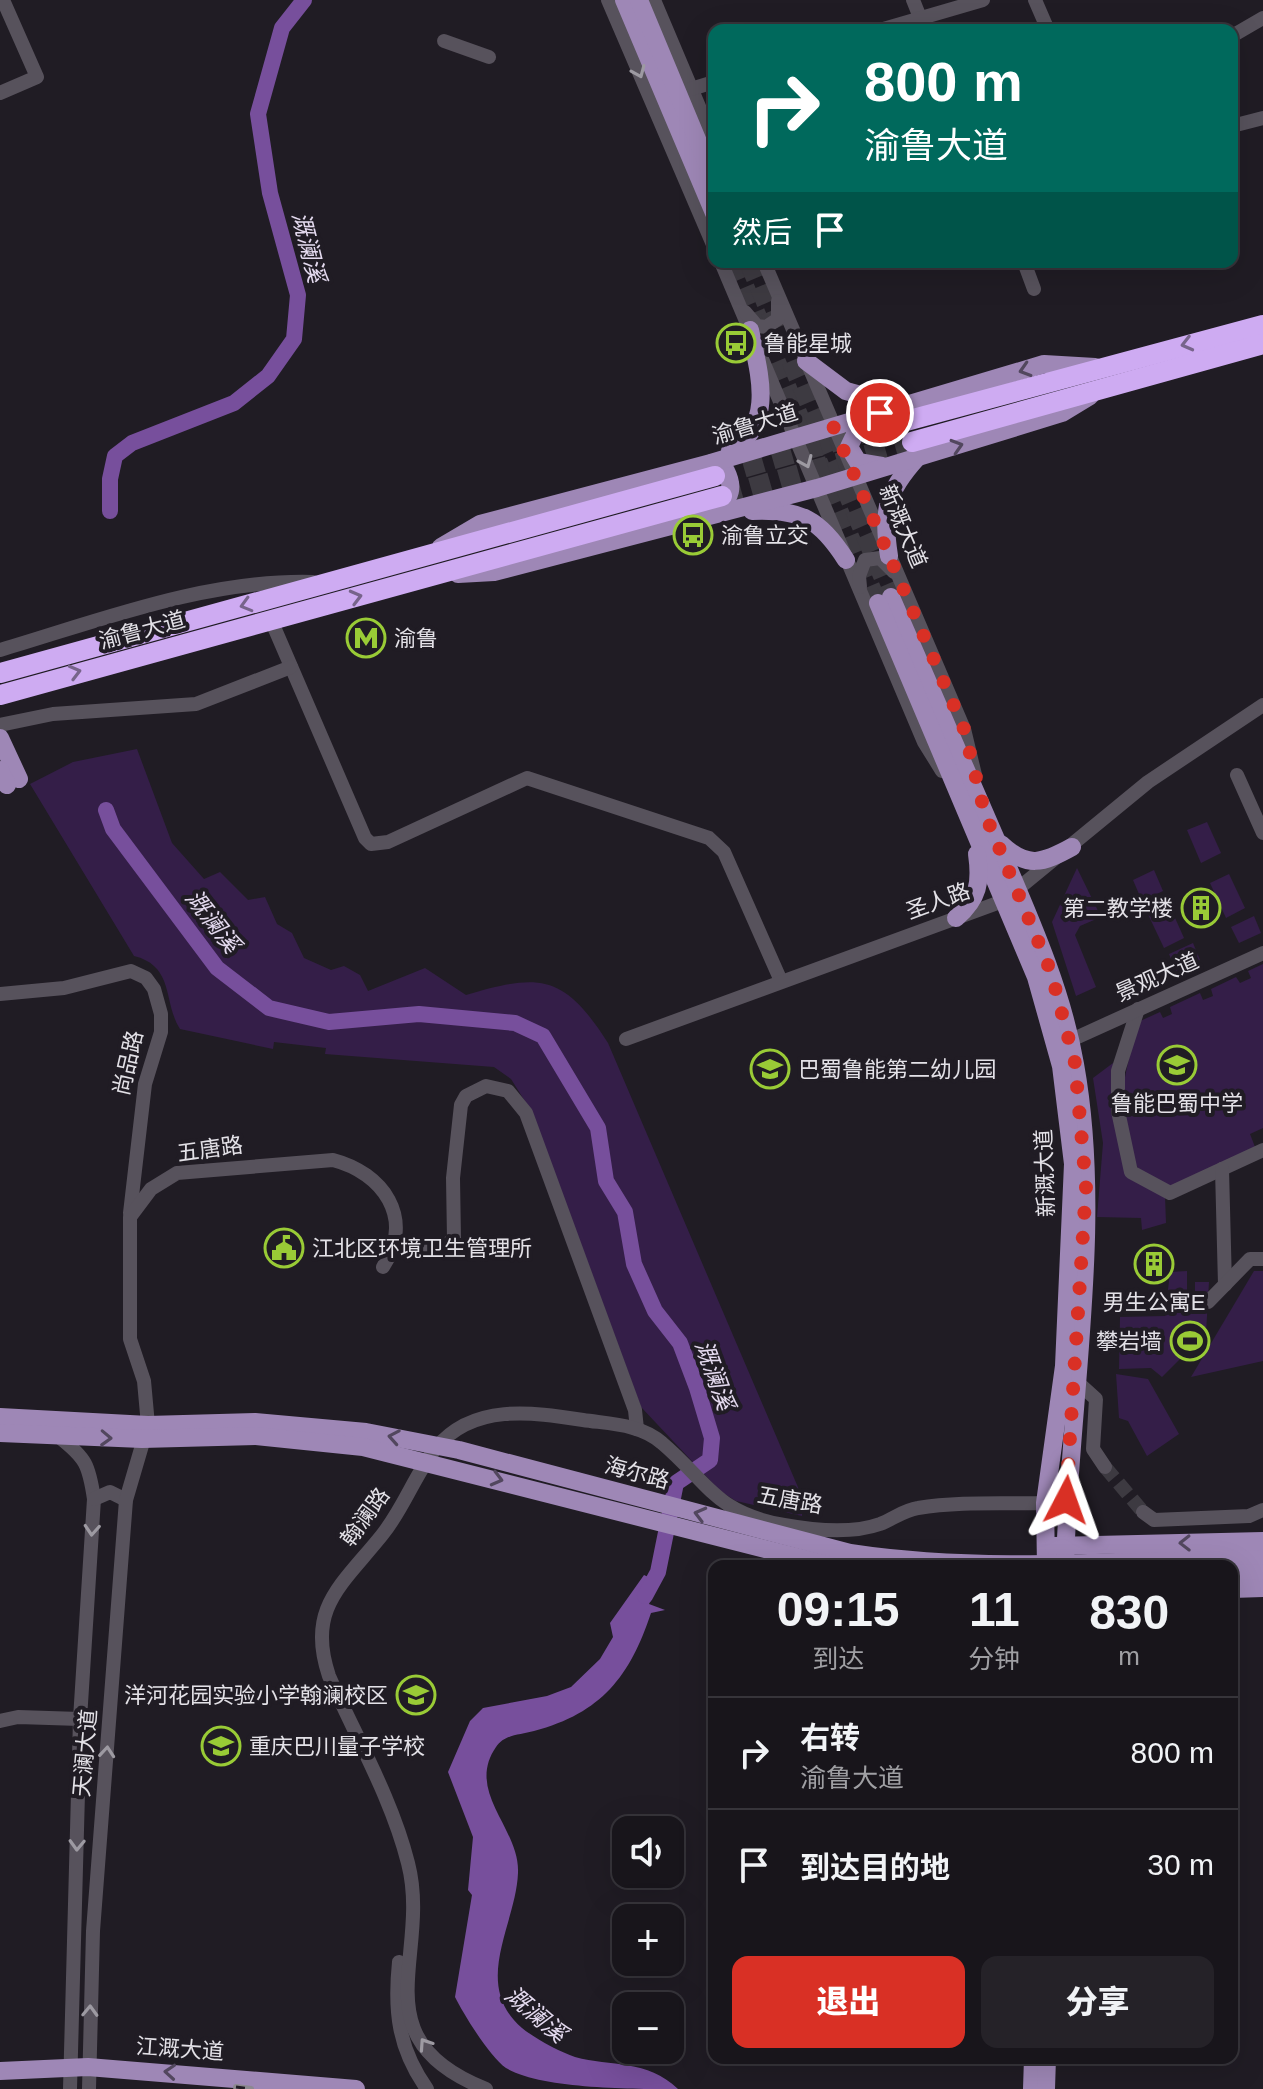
<!DOCTYPE html>
<html lang="zh">
<meta charset="utf-8">
<style>
:root{--surface:#18151b;--page:#252228;--text:#f1f3f6;--muted:#9f9fa3;--line:#36343a;--accent:#d93025}
body{margin:0;font-family:Helvetica,"Noto Sans SC",sans-serif;background:var(--page);color:var(--text);height:100vh;display:flex;flex-direction:column;font-size:30px;white-space:nowrap}
*{box-sizing:border-box;margin:0}
p{font-size:26px;color:var(--muted)}
.icon{flex:none;width:44px;height:44px;fill:none;stroke:currentColor;stroke-width:2;stroke-linecap:round;stroke-linejoin:round}
.map{position:relative;flex:1;overflow:hidden}
.sheet{position:absolute;left:708px;top:1560px;width:530px;height:504px;display:flex;flex-direction:column;background:var(--surface);border-radius:16px;box-shadow:0 8px 32px #0002,0 0 0 2px var(--line)}
.sheet>*{flex:none}
.guide{position:absolute;left:708px;top:24px;width:530px;height:244px;border-radius:16px;box-shadow:0 8px 32px #0002,0 0 0 2px var(--line);background:#00695c;color:#fff;overflow:hidden}
.tools{position:absolute;left:612px;top:1816px;display:grid;gap:16px}
.tools a{display:grid;place-items:center;width:72px;height:72px;border-radius:16px;background:var(--surface);box-shadow:0 8px 32px #0002,0 0 0 2px var(--line);font-size:40px}
.pin{position:absolute;display:grid;place-items:center;width:68px;height:68px;color:#fff;margin:-34px;border:4px solid #fff;border-radius:50%;box-shadow:0 2px 8px #0007}
.me{position:absolute;width:88px;margin:-44px;rotate:4deg;stroke-linejoin:round;filter:drop-shadow(0 0 6px #0008)}
.turn{display:flex;align-items:center;gap:28px;height:168px;padding:0 24px;font-size:36px}
.turn .icon{width:104px;height:104px;stroke-width:2.5}
.turn b{display:block;font-size:56px;line-height:68px}
.then{display:flex;align-items:center;height:76px;padding:0 24px;background:#0003;gap:16px;font-size:30px}
.eta{display:flex;justify-content:space-evenly;align-items:center;height:136px;text-align:center}
.eta b{font-size:48px;font-weight:800;line-height:56px}
.button{display:flex;gap:16px;margin-top:auto;padding:16px 24px}
.button a{flex:1;height:92px;border-radius:16px;background:var(--accent);color:#fff;font-size:32px;font-weight:800;line-height:92px;text-align:center}
.button a+a{background:var(--page);color:var(--text)}
ul{padding:0;list-style:none}
li{display:flex;align-items:center;gap:24px;height:112px;padding:0 24px;border-top:2px solid var(--line)}
li div{flex:1}
li b{display:block;font-size:30px}
li em{font-style:normal}
.map>svg:first-child{display:block}
.green{fill:#341e48}
.water{fill:#774f9c}
.lines{fill:none;stroke-linecap:round;stroke-linejoin:round}
.river{stroke:#774f9c;stroke-width:16}
.minor-tunnel{stroke:#3d3a41;stroke-width:14;stroke-dasharray:14 7;stroke-linecap:butt}
.major-tunnel{stroke:#3d3a41;stroke-width:18;stroke-dasharray:18 9;stroke-linecap:butt}
.highway-tunnel{stroke:#3d3a41;stroke-width:20;stroke-dasharray:20 10;stroke-linecap:butt}
.minor{stroke:#57525c;stroke-width:14}
.major{stroke:#9e87b6;stroke-width:18}
.highway{stroke:#ceabf2;stroke-width:20}
.rail-casing{stroke:#8c8990;stroke-width:6}
.rail{stroke:#201c24;stroke-width:3;stroke-dasharray:9;stroke-linecap:butt}
.oneway{stroke:#9d9aa2}
.oneway2{stroke:#77648b}
.oneway3{stroke:#52475e}
.route{stroke:#d93025;stroke-width:14;stroke-dasharray:0 25.2}
.labels{text-anchor:middle;dominant-baseline:central;stroke-width:8;stroke-linejoin:round;paint-order:stroke}
.poi-label{font-size:22px;fill:#e3e1e7;stroke:#201c24;text-anchor:start}
.street-label{font-size:22px;fill:#e3e1e7;stroke:#201c24}
.water-label{font-size:24px;font-style:italic;fill:#e4daef;stroke:#201c24}
</style>
<div class="map">
<svg width="1263" height="2089" viewBox="0 0 1263 2089">
<rect width="100%" height="100%" fill="#201c24"/>
<g class="green">
<path d="M137,749L172,843L204,879L220,872L248,900L265,897L277,924L292,933L304,958L331,970L344,966L360,975L368,991L425,968L466,995C540,973 564,974 608,1043L803,1499L802,1516L736,1501L720,1491L641,1407L533,1114L511,1079L494,1067L325,1054L326,1048L274,1042L273,1049L180,1029C163,1003 175,966 134,956L30,784L73,762Z"/>
<polygon points="1207,822 1221,853 1201,863 1187,830"/>
<polygon points="1077,868 1101,917 1080,926 1075,935 1096,987 1076,996 1052,922"/>
<polygon points="1154,870 1163,891 1142,901 1133,880"/>
<polygon points="1229,874 1245,908 1226,918 1210,883"/>
<polygon points="1167,900 1184,938 1164,948 1146,910"/>
<polygon points="1254,916 1261,933 1239,943 1231,927"/>
<polygon points="1193,943 1200,960 1176,971 1169,954"/>
<path d="M1263,964V1128L1250,1134L1255,1147L1169,1188L1138,1169C1111,1110 1124,1082 1138,1022L1160,1012L1163,1018L1172,1014L1170,1007L1200,993L1203,1000L1213,996L1211,989L1236,977L1240,983L1251,978L1248,971Z"/>
<polygon points="1113,1063 1114,1113 1123,1157 1165,1196 1166,1223 1142,1230 1141,1218 1097,1217 1103,1143 1093,1078"/>
<polygon points="1187,1271 1187,1295 1195,1294 1195,1282 1209,1282 1206,1333 1162,1377 1151,1368 1119,1369 1120,1317 1165,1316 1170,1272"/>
<polygon points="1254,1271 1263,1271 1263,1361 1191,1377"/>
<polygon points="1116,1374 1148,1379 1179,1434 1147,1456 1128,1421 1119,1418"/>
</g>
<path class="water" d="M644,1575L659,1582L649,1604L665,1610L651,1613C630,1676 602,1713 534,1731C520,1735 505,1734 496,1747C465,1792 520,1828 518,1873C516,1925 471,1984 522,2028C534,2038 560,2052 575,2057C611,2067 647,2059 678,2089C635,2089 541,2089 506,2068C490,2057 464,2015 455,1997L472,1895L468,1890L473,1837L448,1772L470,1721L483,1708L547,1696L571,1687L600,1659L613,1637L610,1623Z"/>
<g class="lines">
<g class="river">
<polyline points="110,511 110,479 115,456 132,443 234,403 268,376 294,339 298,295 270,193 258,114 282,28 304,0"/>
<polyline points="106,810 113,829 217,968 269,1008 329,1022 419,1014 515,1023 543,1036 598,1128 606,1181 625,1212 634,1264 655,1311 680,1343 697,1388 712,1438 710,1460 676,1483 658,1572 645,1596"/>
</g>
<polyline class="minor-tunnel" points="1105,1467 1143,1512"/>
<g class="major-tunnel">
<polyline points="735,262 878,603"/>
<polyline points="748,262 891,597"/>
</g>
<g class="highway-tunnel">
<polyline points="715,476 906,421"/>
<polyline points="722,496 912,442"/>
</g>
<g class="minor">
<polyline points="608,0 714,247"/>
<polyline points="654,0 714,142"/>
<polyline points="913,0 925,30"/>
<polyline points="1035,0 1048,30"/>
<polyline points="880,30 983,0"/>
<polyline points="1232,36 1263,18"/>
<polyline points="444,41 489,57"/>
<polyline points="691,89 714,82"/>
<polyline points="0,93 37,77 3,0"/>
<polyline points="1232,126 1263,118"/>
<polyline points="721,262 924,742 942,771"/>
<polyline points="764,262 964,729 975,775"/>
<polyline points="1024,262 1034,289"/>
<polyline points="745,312 757,326 766,327 778,319 778,301"/>
<polyline points="860,587 859,576 865,560 880,558 894,572"/>
<polyline points="271,620 365,838 371,844 388,842 527,778 709,838 724,852 781,981"/>
<path d="M0,650C101,620 207,579 313,582"/>
<polyline points="0,725 53,714 196,704 291,667"/>
<polyline points="1237,775 1263,833"/>
<polyline points="0,994 64,988 131,971 146,978 154,989 161,1014 161,1032 145,1084 130,1213"/>
<polyline points="1138,1009 1118,1071 1118,1111 1131,1172 1170,1193 1263,1150"/>
<polyline points="626,1039 1003,901 1148,782 1263,705"/>
<polyline points="1069,1041 1263,953"/>
<polyline points="1222,1169 1225,1285"/>
<polyline points="394,1243 442,1247 454,1239 453,1178 461,1105 466,1096 486,1086 508,1091 526,1113 635,1410 637,1429"/>
<polyline points="1208,1302 1250,1259 1263,1259"/>
<polyline points="1075,1380 1096,1399 1093,1449 1105,1467"/>
<path d="M59,1437C86,1458 89,1465 94,1499L80,1719L70,2089"/>
<polyline points="94,1499 110,1492 126,1500"/>
<polyline points="1143,1512 1154,1520 1249,1516 1263,1510"/>
<polyline points="0,1721 18,1717 80,1719"/>
<path d="M399,1962C394,2011 398,2048 427,2089"/>
<path d="M89,2089L93,1931L126,1500L148,1425L144,1381L130,1339V1217L151,1189L177,1173L333,1160C383,1173 415,1218 383,1267"/>
<path d="M486,2089C357,2038 432,1956 408,1863C392,1799 356,1737 329,1676C306,1608 342,1585 382,1535C404,1508 415,1474 436,1448C473,1403 532,1412 583,1420C610,1424 641,1424 662,1443C709,1483 715,1513 784,1525C812,1530 852,1534 880,1524C893,1519 904,1510 918,1508C959,1501 1004,1504 1045,1503"/>
</g>
<g class="major">
<polyline points="624,0 714,213"/>
<polyline points="639,0 714,180"/>
<polyline points="806,361 846,391 901,406"/>
<polyline points="877,420 857,430 849,447 858,462 882,466"/>
<path d="M730,451C776,424 759,373 750,330"/>
<path d="M711,463L726,471C734,487 731,497 718,509"/>
<path d="M752,511C801,509 820,519 846,560"/>
<polyline points="441,547 480,524 711,463 1044,364 1095,367"/>
<path d="M889,556C882,511 886,492 917,458"/>
<polyline points="458,574 494,572 817,488 1062,413 1090,396"/>
<path d="M891,597C928,682 965,767 1002,853C1031,921 1062,990 1075,1064C1104,1225 1069,1403 1065,1566"/>
<polyline points="878,603 1036,977 1061,1066 1073,1164 1064,1366 1045,1503 1046,1566"/>
<polyline points="0,738 19,779"/>
<polyline points="0,770 7,785"/>
<path d="M1001,844C1027,869 1043,863 1072,847"/>
<path d="M956,918C979,898 981,882 977,854"/>
<path d="M0,1417L148,1425L255,1422L366,1432L459,1450L850,1553C988,1574 1125,1560 1263,1556"/>
<polyline points="0,1433 142,1439 256,1436 363,1447 832,1566"/>
<polyline points="1054,1546 1263,1541"/>
<polyline points="1232,1574 1263,1573"/>
<polyline points="1232,1589 1263,1588"/>
<polyline points="0,2071 88,2067 356,2089"/>
<polyline points="1032,2089 1033,2058"/>
<polyline points="1046,2089 1047,2058"/>
</g>
<g class="highway">
<polyline points="906,421 1263,325"/>
<polyline points="912,442 1263,344"/>
<polyline points="0,673 715,476"/>
<polyline points="0,695 722,496"/>
</g>
<defs>
<polyline id="rail" points="236,2087 251,2089"/>
</defs>
<use href="#rail" class="rail-casing"/>
<use href="#rail" class="rail"/>
</g>
<defs><path id="oneway-chevron" d="M-2-3.5L2.5 0L-2 3.5" fill="none" stroke-width="1.6" stroke-linecap="round" stroke-linejoin="round" transform="scale(2)"/></defs>
<g class="oneway">
<use href="#oneway-chevron" transform="translate(639 72) rotate(67)"/>
<use href="#oneway-chevron" transform="translate(806 462) rotate(67)"/>
<use href="#oneway-chevron" transform="translate(92 1530) rotate(94)"/>
<use href="#oneway-chevron" transform="translate(107 1752) rotate(-85)"/>
<use href="#oneway-chevron" transform="translate(77 1845) rotate(92)"/>
<use href="#oneway-chevron" transform="translate(90 2011) rotate(-88)"/>
<use href="#oneway-chevron" transform="translate(425 2044) rotate(-124)"/>
</g>
<g class="oneway2">
<use href="#oneway-chevron" transform="translate(1187 344) rotate(166)"/>
<use href="#oneway-chevron" transform="translate(356 597) rotate(-15)"/>
<use href="#oneway-chevron" transform="translate(246 605) rotate(164)"/>
<use href="#oneway-chevron" transform="translate(75 672) rotate(-15)"/>
</g>
<g class="oneway3">
<use href="#oneway-chevron" transform="translate(1025 370) rotate(163)"/>
<use href="#oneway-chevron" transform="translate(957 446) rotate(-17)"/>
<use href="#oneway-chevron" transform="translate(394 1437) rotate(-170)"/>
<use href="#oneway-chevron" transform="translate(106 1438) rotate(2)"/>
<use href="#oneway-chevron" transform="translate(497 1479) rotate(15)"/>
<use href="#oneway-chevron" transform="translate(700 1514) rotate(-165)"/>
<use href="#oneway-chevron" transform="translate(1185 1543) rotate(179)"/>
<use href="#oneway-chevron" transform="translate(170 2072) rotate(-176)"/>
</g>
<g class="lines">
<polyline class="route" points="880,413 833,426 964,729 985,814 1051,972 1075,1063 1086,1187 1066,1500"/>
</g>
<defs>
<symbol id="bus-ring" viewBox="-11 -11 22 22"><circle r="9.5" fill="#201c24" stroke="#99cb36" stroke-width="1.5"/><path d="M-5-6H5V4H4V6H2V4H-2V6H-4V4H-5ZM-3.5-4V0h7V-4ZM-3.5 1.2v1.5H-2V1.2ZM2 1.2v1.5H3.5V1.2Z" fill="#99cb36"/></symbol>
<symbol id="metro-ring" viewBox="-11 -11 22 22"><circle r="9.5" fill="#201c24" stroke="#99cb36" stroke-width="1.5"/><path d="M-5.5 5V-5H-3L0 0L3-5H5.5V5H3V-.5L0 4L-3-.5V5Z" fill="#99cb36"/></symbol>
<symbol id="building-ring" viewBox="-11 -11 22 22"><circle r="9.5" fill="#201c24" stroke="#99cb36" stroke-width="1.5"/><path d="M-4-6H4V6H1V3H-1V6H-4ZM-2.5-4.3h1.7v1.8h-1.7ZM.8-4.3h1.7v1.8H.8ZM-2.5-1h1.7V.8h-1.7ZM.8-1h1.7V.8H.8Z" fill="#99cb36"/></symbol>
<symbol id="school-ring" viewBox="-11 -11 22 22"><circle r="9.5" fill="#201c24" stroke="#99cb36" stroke-width="1.5"/><path d="M0-5L7-2L0 1L-7-2ZM-4 1L0 2.5L4 1V4Q0 6-4 4Z" fill="#99cb36"/></symbol>
<symbol id="civic-ring" viewBox="-11 -11 22 22"><circle r="9.5" fill="#201c24" stroke="#99cb36" stroke-width="1.5"/><path d="M-.6-6.5H3V-4.5H.6V-3L4-1V1h2V6H-6V1h2V-1L-.6-3ZM-1.2 2.5V6h2.4V2.5Z" fill="#99cb36"/></symbol>
<symbol id="stadium-ring" viewBox="-11 -11 22 22"><circle r="9.5" fill="#201c24" stroke="#99cb36" stroke-width="1.5"/><path d="M0-5a6.5 5 0 1 0 0 10a6.5 5 0 1 0 0-10ZM-3.5-1.8h7v3.6h-7Z" fill="#99cb36"/></symbol>
</defs>
<g fill-rule="evenodd">
<use href="#bus-ring" x="714" y="321" width="44" height="44"/>
<use href="#bus-ring" x="671" y="513" width="44" height="44"/>
<use href="#metro-ring" x="344" y="616" width="44" height="44"/>
<use href="#building-ring" x="1179" y="886" width="44" height="44"/>
<use href="#school-ring" x="1155" y="1043" width="44" height="44"/>
<use href="#school-ring" x="748" y="1047" width="44" height="44"/>
<use href="#civic-ring" x="262" y="1226" width="44" height="44"/>
<use href="#building-ring" x="1132" y="1242" width="44" height="44"/>
<use href="#stadium-ring" x="1168" y="1319" width="44" height="44"/>
<use href="#school-ring" x="394" y="1673" width="44" height="44"/>
<use href="#school-ring" x="199" y="1724" width="44" height="44"/>
</g>
<g class="labels">
<g class="poi-label">
<text x="764" y="343">鲁能星城</text>
<text x="721" y="535">渝鲁立交</text>
<text x="394" y="638">渝鲁</text>
<text x="1173" y="908" text-anchor="end">第二教学楼</text>
<text x="798" y="1069">巴蜀鲁能第二幼儿园</text>
<text x="1177" y="1103" text-anchor="middle">鲁能巴蜀中学</text>
<text x="312" y="1248">江北区环境卫生管理所</text>
<text x="1154" y="1302" text-anchor="middle">男生公寓E</text>
<text x="1162" y="1341" text-anchor="end">攀岩墙</text>
<text x="388" y="1695" text-anchor="end">洋河花园实验小学翰澜校区</text>
<text x="249" y="1746">重庆巴川量子学校</text>
</g>
<g class="street-label">
<text transform="translate(755 424) rotate(-17)">渝鲁大道</text>
<text transform="translate(903 526) rotate(67)">新溉大道</text>
<text transform="translate(142 630) rotate(-15)">渝鲁大道</text>
<text transform="translate(938 901) rotate(-20)">圣人路</text>
<text transform="translate(1157 977) rotate(-24)">景观大道</text>
<text transform="translate(128 1063) rotate(-77)">尚品路</text>
<text transform="translate(210 1149) rotate(-8)">五唐路</text>
<text transform="translate(1045 1173) rotate(-92)">新溉大道</text>
<text transform="translate(637 1473) rotate(15)">海尔路</text>
<text transform="translate(790 1500) rotate(10)">五唐路</text>
<text transform="translate(365 1517) rotate(-54)">翰澜路</text>
<text transform="translate(85 1753) rotate(-85)">天澜大道</text>
<text transform="translate(180 2049) rotate(4)">江溉大道</text>
</g>
<g class="water-label">
<text transform="translate(309 247) rotate(76)">溉澜溪</text>
<text transform="translate(213 921) rotate(52)">溉澜溪</text>
<text transform="translate(715 1375) rotate(70)">溉澜溪</text>
<text transform="translate(536 2014) rotate(40)">溉澜溪</text>
</g>
</g>
</svg>
<div class="tools">
<a><svg class="icon" aria-label="sound" viewBox="0 0 24 24"><path d="M4 9h4l5-4v14l-5-4H4zM17 9q2 3 0 6"/></svg></a>
<a>+</a>
<a>−</a>
</div>
<div class="pin" style="left:880px;top:413px;background:#d93025"><svg class="icon" aria-label="arrive" viewBox="0 0 24 24"><path d="M6 21V4h12l-3 4 3 4H6"/></svg></div>
<svg class="me" style="left:1066px;top:1500px" viewBox="-20 -20 40 40"><path d="M0-17L14 15 0 8-14 15z" fill="#d93025" stroke="#fff" stroke-width="4"/></svg>
<div class="guide">
<div class="turn"><svg class="icon" aria-label="right" viewBox="0 0 24 24"><path d="M7 20v-9h11M14 6l5 5-5 5"/></svg><div><b>800 m</b>渝鲁大道</div></div>
<div class="then">然后<svg class="icon" aria-label="arrive" viewBox="0 0 24 24"><path d="M6 21V4h12l-3 4 3 4H6"/></svg></div>
</div>
<section class="sheet">
<div class="eta">
<div><b>09:15</b><p>到达</p></div>
<div><b>11</b><p>分钟</p></div>
<div><b>830</b><p>m</p></div>
</div>
<ul>
<li><svg class="icon" aria-label="right" viewBox="0 0 24 24"><path d="M7 20v-9h11M14 6l5 5-5 5"/></svg><div><b>右转</b><p>渝鲁大道</p></div><em>800 m</em></li>
<li><svg class="icon" aria-label="arrive" viewBox="0 0 24 24"><path d="M6 21V4h12l-3 4 3 4H6"/></svg><div><b>到达目的地</b></div><em>30 m</em></li>
</ul>
<div class="button"><a>退出</a><a>分享</a></div>
</section>
</div>
